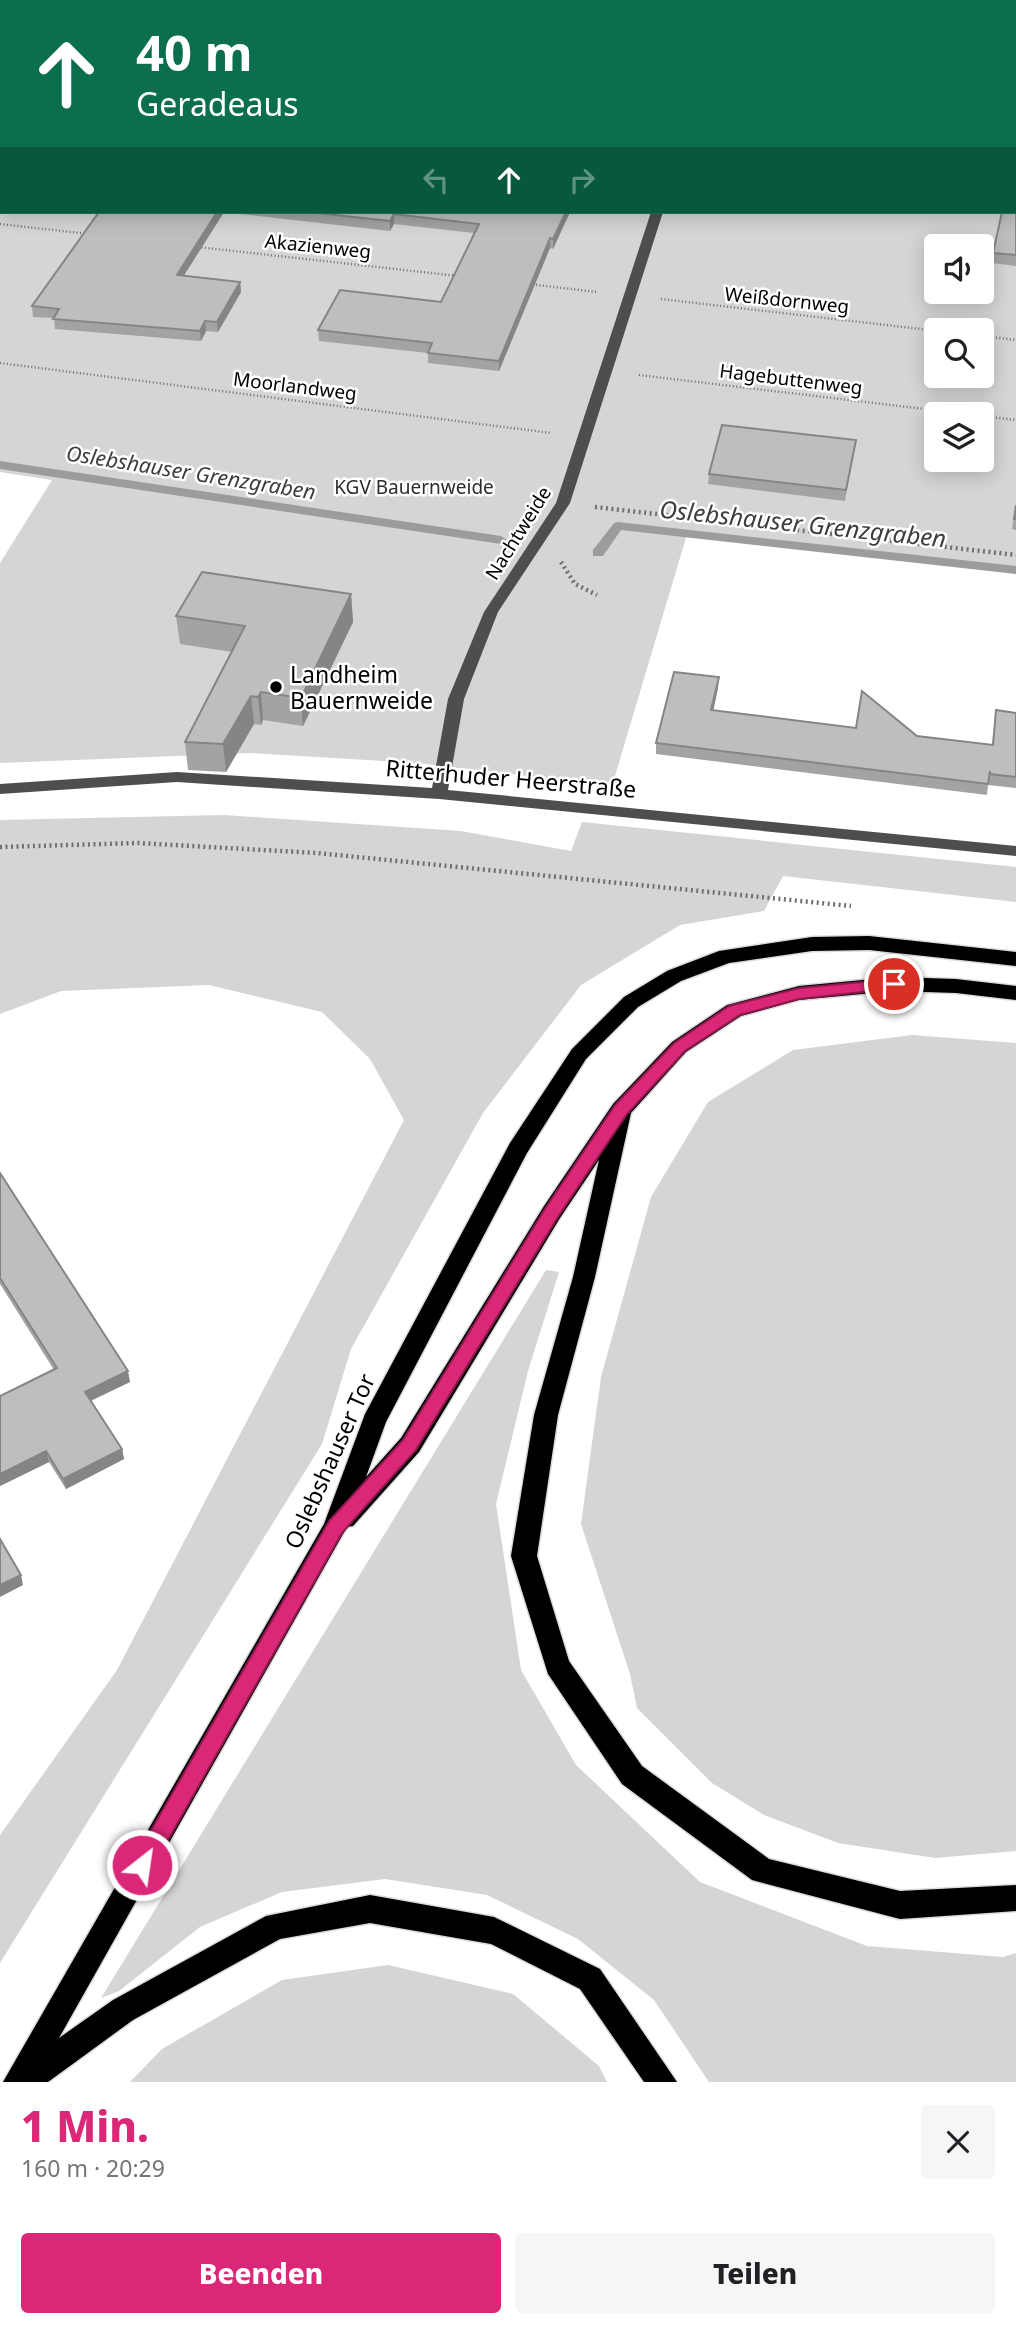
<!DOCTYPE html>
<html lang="de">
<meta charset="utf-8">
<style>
:root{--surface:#fff;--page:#f6f6f6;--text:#202124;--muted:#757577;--accent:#db2777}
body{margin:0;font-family:"Noto Sans",sans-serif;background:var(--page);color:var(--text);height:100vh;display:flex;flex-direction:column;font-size:26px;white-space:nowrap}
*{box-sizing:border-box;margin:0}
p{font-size:23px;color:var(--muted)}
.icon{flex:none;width:38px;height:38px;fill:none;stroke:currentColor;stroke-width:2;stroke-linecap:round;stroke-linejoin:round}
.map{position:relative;height:2082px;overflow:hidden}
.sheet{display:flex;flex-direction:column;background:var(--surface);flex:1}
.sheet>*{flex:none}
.top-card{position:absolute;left:0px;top:0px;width:1017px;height:214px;box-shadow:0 4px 18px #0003;background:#0b6e4f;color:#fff;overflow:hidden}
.controls{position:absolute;left:924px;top:234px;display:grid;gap:14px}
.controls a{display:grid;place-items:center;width:70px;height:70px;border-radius:7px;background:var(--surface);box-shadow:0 4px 18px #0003;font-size:35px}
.pin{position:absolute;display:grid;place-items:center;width:60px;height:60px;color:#fff;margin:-30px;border:4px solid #fff;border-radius:50%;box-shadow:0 2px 7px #0007}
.me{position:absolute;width:77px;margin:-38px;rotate:30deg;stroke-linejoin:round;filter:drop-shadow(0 0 5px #0008)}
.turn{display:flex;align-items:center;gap:24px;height:147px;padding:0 21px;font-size:32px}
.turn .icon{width:91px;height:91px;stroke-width:2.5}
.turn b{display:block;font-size:49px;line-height:60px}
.lanes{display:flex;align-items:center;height:66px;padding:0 21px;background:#0003;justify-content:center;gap:35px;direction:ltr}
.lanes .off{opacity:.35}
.round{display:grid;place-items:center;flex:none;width:74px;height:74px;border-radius:7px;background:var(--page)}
.summary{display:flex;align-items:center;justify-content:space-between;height:119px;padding:0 21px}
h1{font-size:42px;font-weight:800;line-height:52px;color:var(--accent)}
.cta{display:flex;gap:14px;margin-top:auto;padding:14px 21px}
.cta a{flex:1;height:80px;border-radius:7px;background:var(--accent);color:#fff;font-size:28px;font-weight:800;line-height:80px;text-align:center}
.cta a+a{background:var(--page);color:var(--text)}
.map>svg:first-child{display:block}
.green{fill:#d5d5d5;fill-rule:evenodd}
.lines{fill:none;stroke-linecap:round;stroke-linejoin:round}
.stream{fill:#9c9c9c;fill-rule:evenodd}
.highway-casing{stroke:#dbdbdb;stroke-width:3}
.path-far1{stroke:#707070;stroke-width:2.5;stroke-dasharray:1 2.5;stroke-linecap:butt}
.path{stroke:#707070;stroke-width:4.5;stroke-dasharray:2 3.5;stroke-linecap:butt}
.minor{fill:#4e4e4e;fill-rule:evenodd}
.highway{fill:#000;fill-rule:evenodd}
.wall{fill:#a3a3a3}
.shaded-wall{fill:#858585}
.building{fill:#bebebe;stroke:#858585;stroke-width:2}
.route{fill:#db2777;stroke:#8e194d;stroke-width:2}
.poi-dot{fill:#000;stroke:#fff;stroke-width:2.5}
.labels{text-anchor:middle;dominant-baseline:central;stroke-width:5;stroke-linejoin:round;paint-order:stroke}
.far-street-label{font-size:19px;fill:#000;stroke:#fff}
.far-park-label{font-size:19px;fill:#2c2c2c;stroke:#fff}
.far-water-label{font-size:21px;font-style:italic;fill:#3d3d3d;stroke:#fff}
.poi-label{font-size:23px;fill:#000;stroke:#fff;text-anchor:start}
.street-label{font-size:23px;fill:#000;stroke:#fff}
.water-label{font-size:24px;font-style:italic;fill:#3d3d3d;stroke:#fff}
</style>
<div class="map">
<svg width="1016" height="2082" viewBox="0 0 1016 2082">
<rect width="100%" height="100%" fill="#fff"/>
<g class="green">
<path d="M0,0H1016V571L688,531L612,786L417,763L251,753L0,763V563L52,480L0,472ZM2,2H1015V212H2ZM936,247H982V292H936ZM936,331H982V376H936ZM936,415H982V460H936Z"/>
<polygon points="224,815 461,831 571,851 582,822 1016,867 1016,902 783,876 764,911 680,925 581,985 483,1113 351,1349 322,1444 0,1963 0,1835 117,1670 404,1120 370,1059 322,1012 209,985 61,991 0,1014 0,820"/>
<polygon points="912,1035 1016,1043 1016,1851 935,1858 838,1843 764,1815 712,1783 637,1708 630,1674 581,1524 601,1377 651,1197 708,1102 793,1050"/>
<polygon points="546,1270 559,1272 528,1371 496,1504 521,1670 576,1765 700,1882 867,1946 1003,1957 1016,1953 1016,2082 709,2082 654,2000 578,1939 487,1895 385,1879 282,1892 200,1927 119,1991 101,1998"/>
<polygon points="388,1965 513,1994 599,2066 607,2082 130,2082 162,2049 282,1980"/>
</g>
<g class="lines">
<g class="stream">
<polygon points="0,461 501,536 507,540 501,544 0,469"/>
<polygon points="618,522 1016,566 1016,574 621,530 603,556 593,556 593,550 614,523"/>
</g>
<defs>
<polygon id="highway" points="869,936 1016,952 1016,966 869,950 812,951 729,963 681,981 638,1007 586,1059 527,1153 386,1422 366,1477 401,1438 544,1206 613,1104 672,1042 727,1005 799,986 894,977 956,979 1016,986 1016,1000 956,993 894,991 799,1000 741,1016 686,1052 631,1113 595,1277 558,1415 537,1556 569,1661 642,1766 769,1859 900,1891 1016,1885 1016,1911 900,1919 752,1880 622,1784 548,1674 511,1556 534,1415 573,1277 599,1160 560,1218 419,1452 353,1526 347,1527 59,2038 113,2000 266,1916 370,1895 494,1917 600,1969 677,2082 644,2082 580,1989 491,1944 370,1923 280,1939 133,2020 48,2082 3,2082 324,1524 365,1414 510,1143 572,1049 624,997 667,971 719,951 812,937"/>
</defs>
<use href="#highway" class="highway-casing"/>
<g class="path-far1">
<polyline points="605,0 623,2"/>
<polyline points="0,224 89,234"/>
<polyline points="198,247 458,276"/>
<polyline points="529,284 597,292"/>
<polyline points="661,299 938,331"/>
<polyline points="982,336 1016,340"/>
<polyline points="0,363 551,433"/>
<polyline points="639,375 975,415"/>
<polyline points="982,416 1016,420"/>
<polyline points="595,507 598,507"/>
</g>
<g class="path">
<polyline points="595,507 1016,555"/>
<polyline points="561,562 575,584 597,595"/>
<polyline points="0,847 138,843 317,853 851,906"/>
</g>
<g class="minor">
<polygon points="767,0 777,0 766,2"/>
<rect x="0" y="74" width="2" height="6"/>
<rect x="1015" y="175" width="1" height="6"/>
<polygon points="651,212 663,212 570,503 498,612 464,699 448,790 1016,846 1016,856 439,799 177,782 0,794 0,784 177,772 432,788 448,699 484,612 556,503"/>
</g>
<use href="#highway" class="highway"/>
</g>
<g class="wall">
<rect x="0" y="132" width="2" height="54"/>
<polygon points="1016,210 1016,266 991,263 993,253"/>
<polygon points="99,212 570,212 553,249 550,248 499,371 428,363 428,353 319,341 318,330 441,302 474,233 394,224 390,231 224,212 184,275 240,282 241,292 218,332 206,331 201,341 55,329 54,318 33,317 32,306"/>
<polygon points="854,451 845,501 708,484 709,474"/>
<polygon points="1016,504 1016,530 1012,529"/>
<polygon points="351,594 353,622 303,726 263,720 261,725 254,724 226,772 188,770 185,742 232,652 180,644 176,616"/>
<polygon points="718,688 713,711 992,745 996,710 1016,713 1016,788 988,785 987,795 656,754 656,743"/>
<polygon points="0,1173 130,1382 91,1401 122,1449 124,1459 66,1489 49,1462 0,1486 54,1370 0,1284"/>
</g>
<g class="shaded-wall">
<polygon points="217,212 224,212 178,285 177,275"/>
<polygon points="566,212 570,212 553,249 553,239"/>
<polygon points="394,214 394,224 390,231 390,221"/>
<polygon points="550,238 550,248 499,371 499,361"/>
<polygon points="240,282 241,292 218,332 217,322"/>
<polygon points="205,321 206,331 201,341 200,331"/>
<polygon points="351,594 353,622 303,726 301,698"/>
<polygon points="719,677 718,688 711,721 711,710"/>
<polygon points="261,692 263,720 261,725 258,697"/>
<polygon points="251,696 254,724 226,772 223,744"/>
<polygon points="128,1371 130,1382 87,1402 85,1392"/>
<polygon points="122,1449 124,1459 66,1489 63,1479"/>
<polygon points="46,1451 49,1462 0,1486 0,1474"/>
<polygon points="21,1575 23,1585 0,1597 0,1585"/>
</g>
<g class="building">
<polygon points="81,0 240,0 257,2 79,2"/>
<rect x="0" y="132" width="2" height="45"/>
<polygon points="1015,210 1016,210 1016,255 993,253 1002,212 1015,212"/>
<polygon points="99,212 217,212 177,275 240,282 217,322 205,321 200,331 53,319 59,309 32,306"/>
<polygon points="308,212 566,212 553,239 550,238 499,361 428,353 432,343 318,330 340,290 441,302 479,224 394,214 390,221"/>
<polygon points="722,425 856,440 846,490 709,474"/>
<polygon points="1016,505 1016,519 1014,519"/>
<polygon points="202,572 351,594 301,698 261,692 258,697 251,696 223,744 185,742 245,626 176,616"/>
<polygon points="674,672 719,677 711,710 856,728 862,691 917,736 993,745 996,710 1016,713 1016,777 990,774 990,771 988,784 656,743"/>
<polygon points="0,1173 128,1371 85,1392 122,1449 63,1479 46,1451 0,1474 0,1396 57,1368 0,1278"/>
<polygon points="0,1539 21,1575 0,1585"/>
</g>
<polygon class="route" points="894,979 902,984 899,988 799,999 740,1015 685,1051 627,1114 558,1217 416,1450 342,1533 150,1872 142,1875 135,1872 132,1865 135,1858 329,1521 403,1440 546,1207 615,1105 674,1043 729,1006 799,988"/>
<circle class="poi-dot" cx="276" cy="687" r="7"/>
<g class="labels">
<g class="far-street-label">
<text transform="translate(318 246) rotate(6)">Akazienweg</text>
<text transform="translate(787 300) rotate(6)">Weißdornweg</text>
<text transform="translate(791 379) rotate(7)">Hagebuttenweg</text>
<text transform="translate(295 386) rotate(7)">Moorlandweg</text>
<text transform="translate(518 533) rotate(-58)">Nachtweide</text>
</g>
<g class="far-park-label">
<text x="414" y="487">KGV Bauernweide</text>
</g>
<g class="far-water-label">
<text transform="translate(191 472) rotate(9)">Oslebshauser Grenzgraben</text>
</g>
<g class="poi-label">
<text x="290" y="674">Landheim<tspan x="290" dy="26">Bauernweide</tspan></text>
</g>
<g class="street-label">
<text transform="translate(511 778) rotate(5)">Ritterhuder Heerstraße</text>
<text transform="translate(329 1461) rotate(-66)">Oslebshauser Tor</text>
</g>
<g class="water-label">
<text transform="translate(803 523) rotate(6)">Oslebshauser Grenzgraben</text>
</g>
</g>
</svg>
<div class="controls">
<a><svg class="icon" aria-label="sound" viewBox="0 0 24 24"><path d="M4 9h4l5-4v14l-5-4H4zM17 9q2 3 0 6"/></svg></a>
<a><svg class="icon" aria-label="search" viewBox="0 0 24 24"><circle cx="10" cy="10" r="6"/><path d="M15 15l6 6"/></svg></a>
<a><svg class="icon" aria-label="layers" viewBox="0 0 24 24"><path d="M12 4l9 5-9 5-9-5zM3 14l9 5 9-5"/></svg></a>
</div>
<div class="pin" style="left:894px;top:984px;background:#d93025"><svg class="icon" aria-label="arrive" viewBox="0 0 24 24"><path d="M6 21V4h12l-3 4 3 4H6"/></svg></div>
<svg class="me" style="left:142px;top:1865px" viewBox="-20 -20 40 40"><circle r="17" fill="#db2777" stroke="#fff" stroke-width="3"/><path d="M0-11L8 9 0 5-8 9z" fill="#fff"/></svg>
<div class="top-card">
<div class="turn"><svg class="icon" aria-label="ahead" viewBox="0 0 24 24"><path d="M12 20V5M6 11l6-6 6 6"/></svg><div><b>40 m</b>Geradeaus</div></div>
<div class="lanes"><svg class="icon off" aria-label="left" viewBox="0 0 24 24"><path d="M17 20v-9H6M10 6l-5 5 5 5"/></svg><svg class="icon" aria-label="ahead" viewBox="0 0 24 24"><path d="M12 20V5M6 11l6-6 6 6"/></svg><svg class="icon off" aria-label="right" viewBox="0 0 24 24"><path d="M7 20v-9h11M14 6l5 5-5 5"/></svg></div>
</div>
</div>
<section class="sheet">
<div class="summary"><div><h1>1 Min.</h1><p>160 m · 20:29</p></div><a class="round"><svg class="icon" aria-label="close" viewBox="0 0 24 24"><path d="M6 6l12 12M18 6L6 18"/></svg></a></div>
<div class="cta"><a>Beenden</a><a>Teilen</a></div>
</section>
